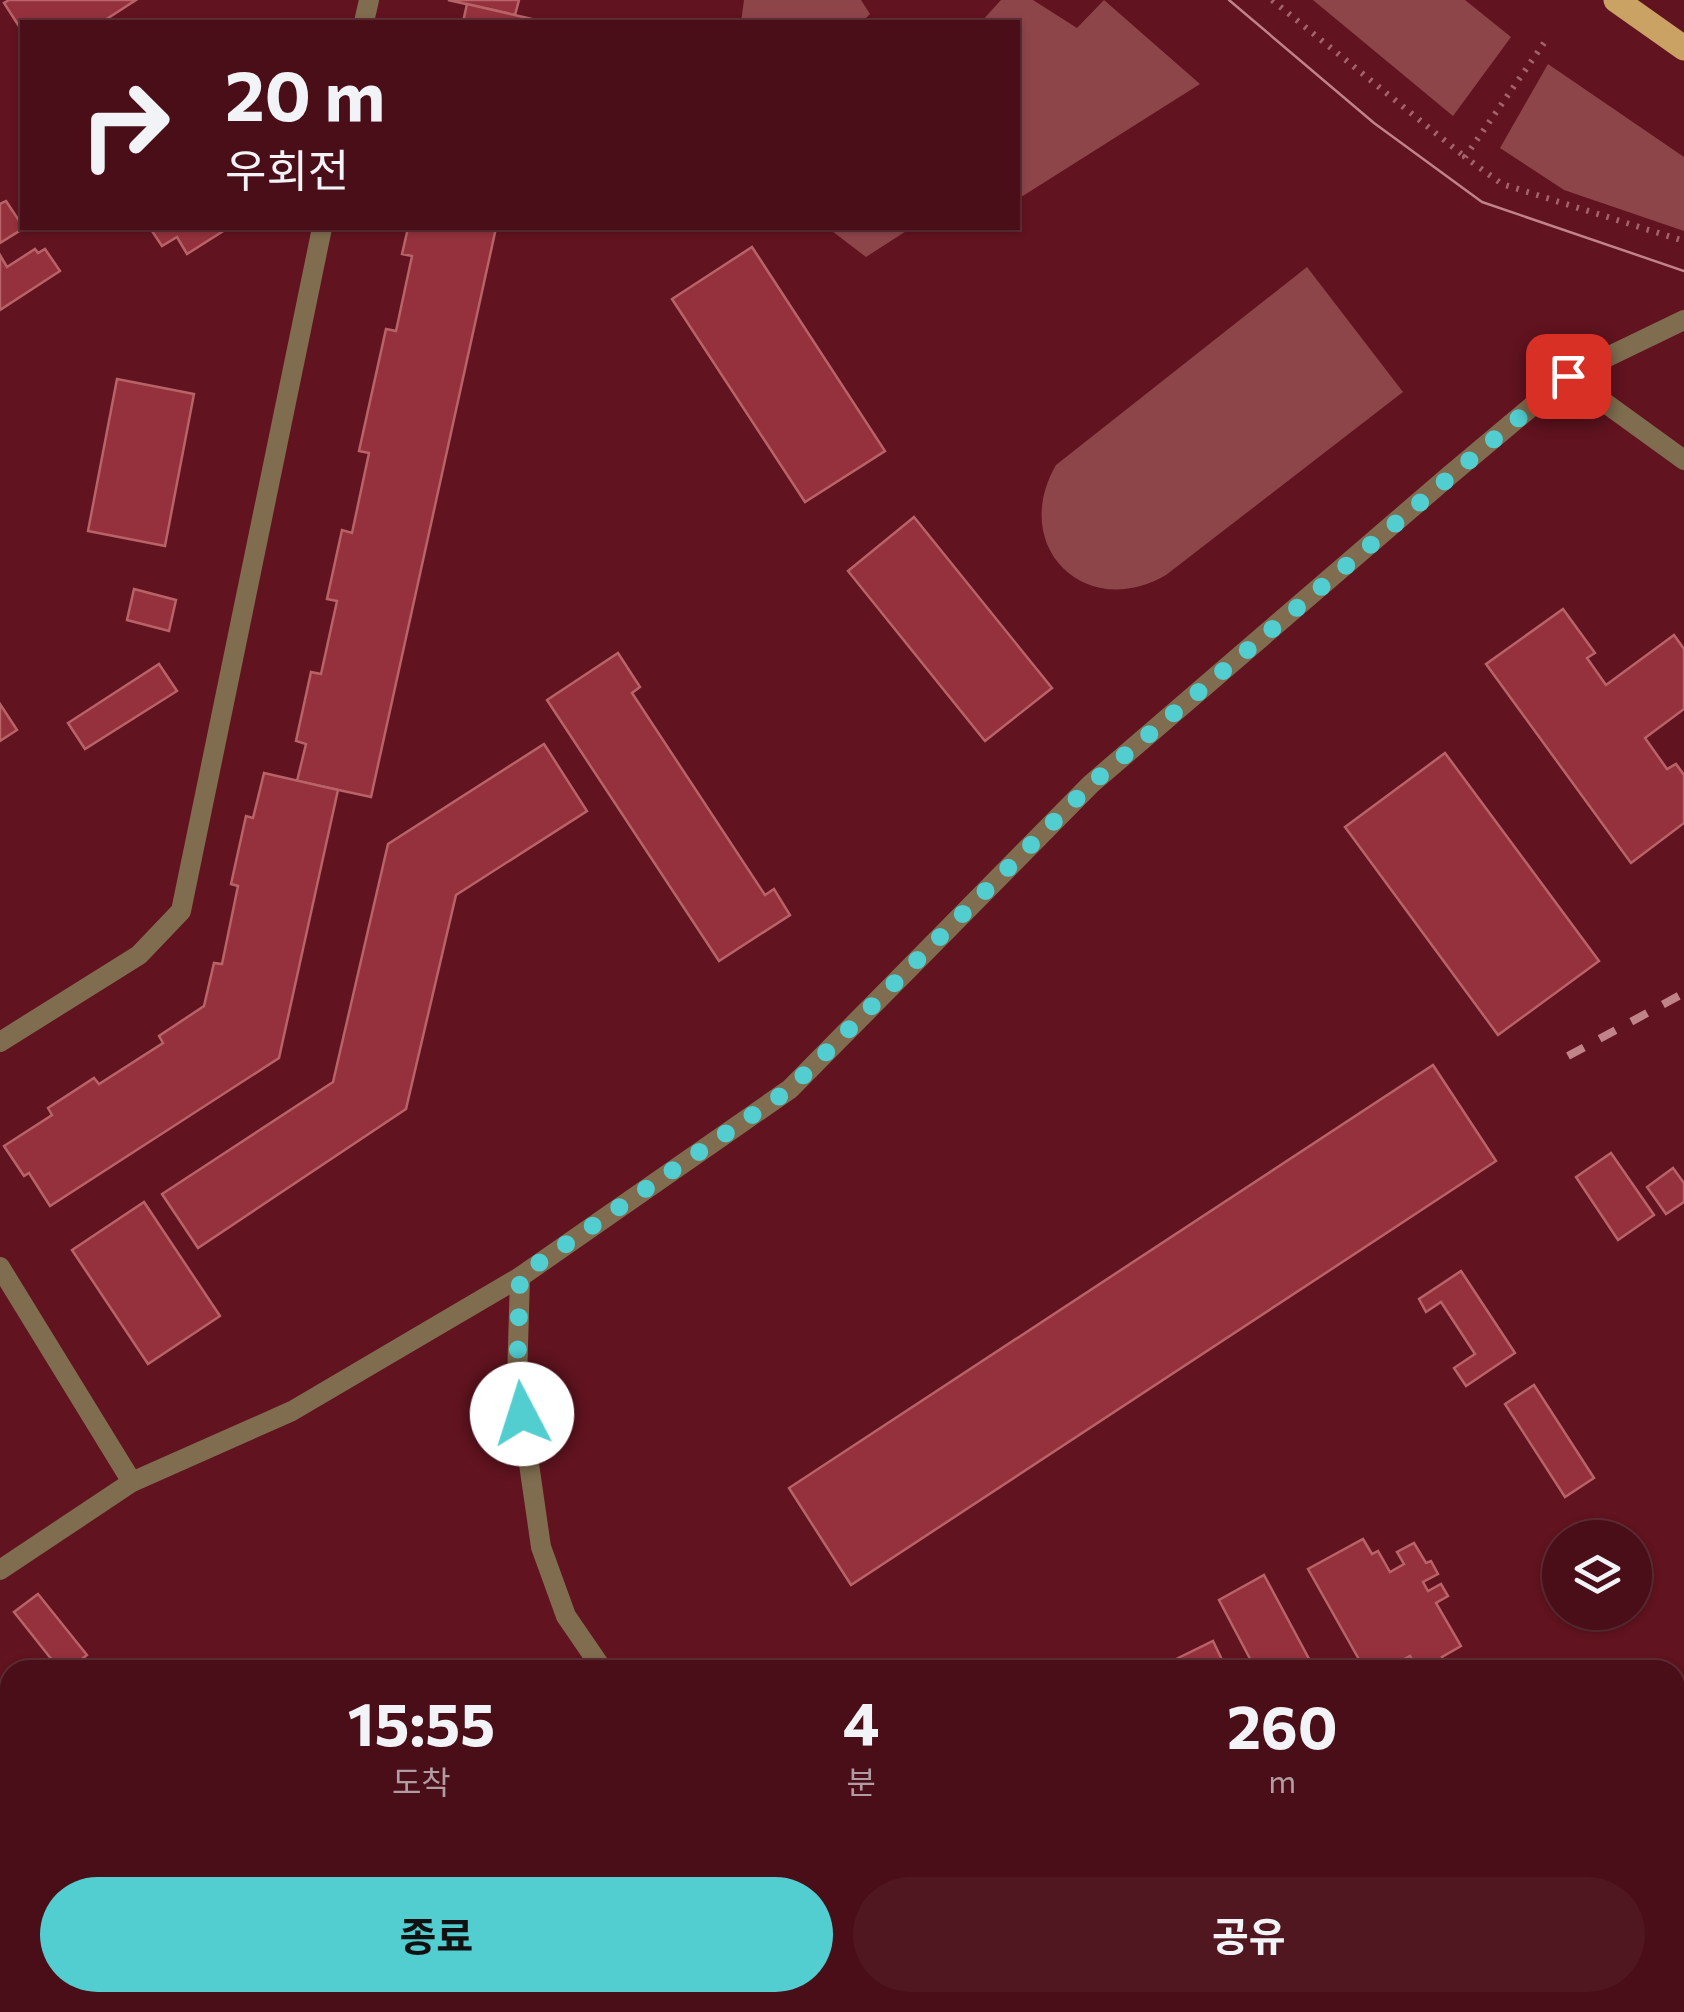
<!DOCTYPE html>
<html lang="ko">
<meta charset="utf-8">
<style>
:root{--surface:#490e17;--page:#501720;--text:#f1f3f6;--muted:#b19ca1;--line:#612e36;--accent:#52cdd0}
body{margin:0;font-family:Commissioner,"Noto Sans KR",sans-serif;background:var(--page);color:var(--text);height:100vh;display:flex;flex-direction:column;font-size:38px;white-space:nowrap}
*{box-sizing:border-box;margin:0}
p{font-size:32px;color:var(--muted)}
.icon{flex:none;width:55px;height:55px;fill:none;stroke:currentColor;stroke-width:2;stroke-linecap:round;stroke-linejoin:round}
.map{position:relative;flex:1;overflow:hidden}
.details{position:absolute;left:0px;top:1660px;width:1685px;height:352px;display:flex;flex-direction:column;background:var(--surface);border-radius:30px 30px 0 0;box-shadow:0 2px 8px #0004,0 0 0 2px var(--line)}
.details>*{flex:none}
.top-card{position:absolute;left:20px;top:20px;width:1000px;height:210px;border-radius:0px;box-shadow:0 2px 8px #0004,0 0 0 2px var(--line);background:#490e17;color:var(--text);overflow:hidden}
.fabs{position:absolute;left:1542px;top:1520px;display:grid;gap:20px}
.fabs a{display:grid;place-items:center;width:110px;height:110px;border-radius:50%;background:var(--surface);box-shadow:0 2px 8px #0004,0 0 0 2px var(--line);font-size:50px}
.pin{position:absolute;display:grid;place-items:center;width:85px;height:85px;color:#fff;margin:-42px;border-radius:20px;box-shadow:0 5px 15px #0006}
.me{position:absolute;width:110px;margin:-55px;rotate:355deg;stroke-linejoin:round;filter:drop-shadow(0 0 8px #0008)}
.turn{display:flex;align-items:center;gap:35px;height:210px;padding:0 40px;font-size:45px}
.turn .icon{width:130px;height:130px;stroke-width:2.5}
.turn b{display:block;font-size:70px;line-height:85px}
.eta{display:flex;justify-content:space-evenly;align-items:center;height:170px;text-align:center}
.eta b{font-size:60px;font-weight:700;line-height:70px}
.primary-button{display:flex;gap:20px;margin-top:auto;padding:20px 40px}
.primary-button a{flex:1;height:115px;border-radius:60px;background:var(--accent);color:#111;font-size:40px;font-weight:700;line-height:115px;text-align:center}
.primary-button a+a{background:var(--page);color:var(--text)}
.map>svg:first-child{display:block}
.green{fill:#8d454a}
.building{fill:#94313c;stroke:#b86367;stroke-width:2.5}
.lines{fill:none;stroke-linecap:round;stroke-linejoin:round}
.path{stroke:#a4636a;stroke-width:6;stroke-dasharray:2.5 8;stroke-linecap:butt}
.street{stroke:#806d4f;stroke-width:20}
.primary{stroke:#caa264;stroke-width:25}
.tram{stroke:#bf8388;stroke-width:2.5}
.rail{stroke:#bf8388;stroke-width:8;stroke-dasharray:18 18;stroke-linecap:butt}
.route{stroke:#52cdd0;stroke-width:18;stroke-dasharray:0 32.4}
</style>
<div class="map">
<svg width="1684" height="2012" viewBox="0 0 1684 2012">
<rect width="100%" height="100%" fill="#61131f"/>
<g class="green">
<polygon points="744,0 861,0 870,14 862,22 741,22"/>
<polygon points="1001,0 1033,0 1077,28 1104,0 1200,84 1018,199 1018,22 981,22"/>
<polygon points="1313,0 1465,0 1511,37 1453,116"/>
<polygon points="1548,64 1684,157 1684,231 1564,190 1500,148"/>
<polygon points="828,228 911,228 866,257"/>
<path d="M1307,267L1403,392L1166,575C1085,622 1009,546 1056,465Z"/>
</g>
<g class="building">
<polygon points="9,0 136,0 102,22 22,22 22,31 4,3"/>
<polygon points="448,0 519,0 515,15"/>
<polygon points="467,4 541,21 541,22 463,22"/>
<polygon points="6,201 24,228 0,243 0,204"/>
<polygon points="150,228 228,228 187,254 177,237 162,246"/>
<polygon points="408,228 496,228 371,797 297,781 306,744 296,741 311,672 321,674 337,601 327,599 342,530 352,533 369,453 359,451 386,329 396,331 412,256 402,254"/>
<polygon points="752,247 885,451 805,502 672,299"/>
<polygon points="35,249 38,253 45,249 60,271 0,310 0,255 7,267"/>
<polygon points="117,379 194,394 165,546 88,531"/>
<polygon points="914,517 1052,688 985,741 848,571"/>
<polygon points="134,589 176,600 169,631 127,620"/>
<polygon points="1563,609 1595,653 1587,658 1606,685 1674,635 1684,649 1684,709 1645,738 1667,769 1676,764 1684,775 1684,823 1631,863 1486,664"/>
<polygon points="618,653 640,687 632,693 765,895 774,889 790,915 719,961 547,700"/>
<polygon points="159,664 177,691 85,749 68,723"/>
<polygon points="0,704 17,730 0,741"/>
<polygon points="544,744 587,811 456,895 406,1109 198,1248 162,1194 333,1082 388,844"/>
<polygon points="1445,753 1599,961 1498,1035 1345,827"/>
<polygon points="264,773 338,790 279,1058 50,1206 29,1173 24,1176 4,1146 52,1115 48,1108 94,1078 99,1084 163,1043 159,1036 204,1006 214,963 222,964 238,886 231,884 246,816 253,818"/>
<polygon points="1433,1065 1496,1161 851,1585 789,1488"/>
<polygon points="1611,1153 1654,1215 1618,1240 1576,1177"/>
<polygon points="1673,1168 1684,1183 1684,1202 1666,1214 1647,1187"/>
<polygon points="144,1202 220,1316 148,1364 72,1250"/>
<polygon points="1461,1271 1515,1353 1466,1386 1454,1368 1475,1354 1441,1302 1426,1312 1419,1299"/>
<polygon points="1534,1385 1594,1478 1565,1497 1505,1404"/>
<polygon points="1363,1539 1372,1554 1378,1551 1390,1572 1404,1564 1397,1552 1414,1543 1426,1563 1431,1561 1438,1574 1423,1582 1428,1591 1441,1584 1448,1596 1436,1603 1461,1646 1442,1657 1449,1670 1418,1670 1410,1656 1399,1662 1403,1670 1365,1670 1308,1569"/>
<polygon points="1264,1575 1315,1670 1256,1670 1219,1600"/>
<polygon points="38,1594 87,1655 68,1670 60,1670 14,1612"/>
<polygon points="1213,1641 1227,1670 1171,1670 1168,1663"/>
<polygon points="0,1886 10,1890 10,1942 0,1939"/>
<polygon points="113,2002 247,2002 264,2011 133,2012"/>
<polygon points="1070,2002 1123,2002 1128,2012 1075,2012"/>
</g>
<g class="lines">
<g class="path">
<polyline points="1272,0 1465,157"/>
<polyline points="1544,43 1465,157 1502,184 1684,241"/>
</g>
<g class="street">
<polyline points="364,22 369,0"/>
<polyline points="1568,376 1684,460"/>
<polyline points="0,1042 139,955 181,911 322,228"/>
<polyline points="0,1267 132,1482"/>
<polyline points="520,1277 517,1381 541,1547 566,1616 603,1670"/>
<polyline points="0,1570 132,1482 292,1411 520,1277 790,1089 1091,784 1450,475 1568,376 1684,320"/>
<polyline points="989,2002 995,2012"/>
</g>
<polyline class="primary" points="1616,0 1684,48"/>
<polyline class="tram" points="1229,0 1374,123 1482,202 1684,271"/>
<polyline class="rail" points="1568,1056 1684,993"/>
</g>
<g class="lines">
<polyline class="route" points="522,1414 517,1381 520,1276 790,1089 1091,784 1568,376"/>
</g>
</svg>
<div class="fabs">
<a><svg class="icon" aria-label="layers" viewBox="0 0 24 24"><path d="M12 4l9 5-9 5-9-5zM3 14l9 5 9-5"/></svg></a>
</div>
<div class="pin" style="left:1568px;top:376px;background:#d93025"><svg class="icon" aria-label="arrive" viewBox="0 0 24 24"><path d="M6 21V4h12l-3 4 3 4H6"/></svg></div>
<svg class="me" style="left:522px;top:1414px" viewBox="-20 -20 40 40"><circle r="19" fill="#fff"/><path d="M0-13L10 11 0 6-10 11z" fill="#52cdd0"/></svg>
<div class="top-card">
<div class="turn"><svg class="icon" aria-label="right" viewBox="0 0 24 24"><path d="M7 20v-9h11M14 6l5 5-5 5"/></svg><div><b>20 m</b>우회전</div></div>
</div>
<section class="details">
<div class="eta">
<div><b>15:55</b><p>도착</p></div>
<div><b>4</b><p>분</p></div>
<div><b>260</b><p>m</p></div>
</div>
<div class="primary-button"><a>종료</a><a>공유</a></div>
</section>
</div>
